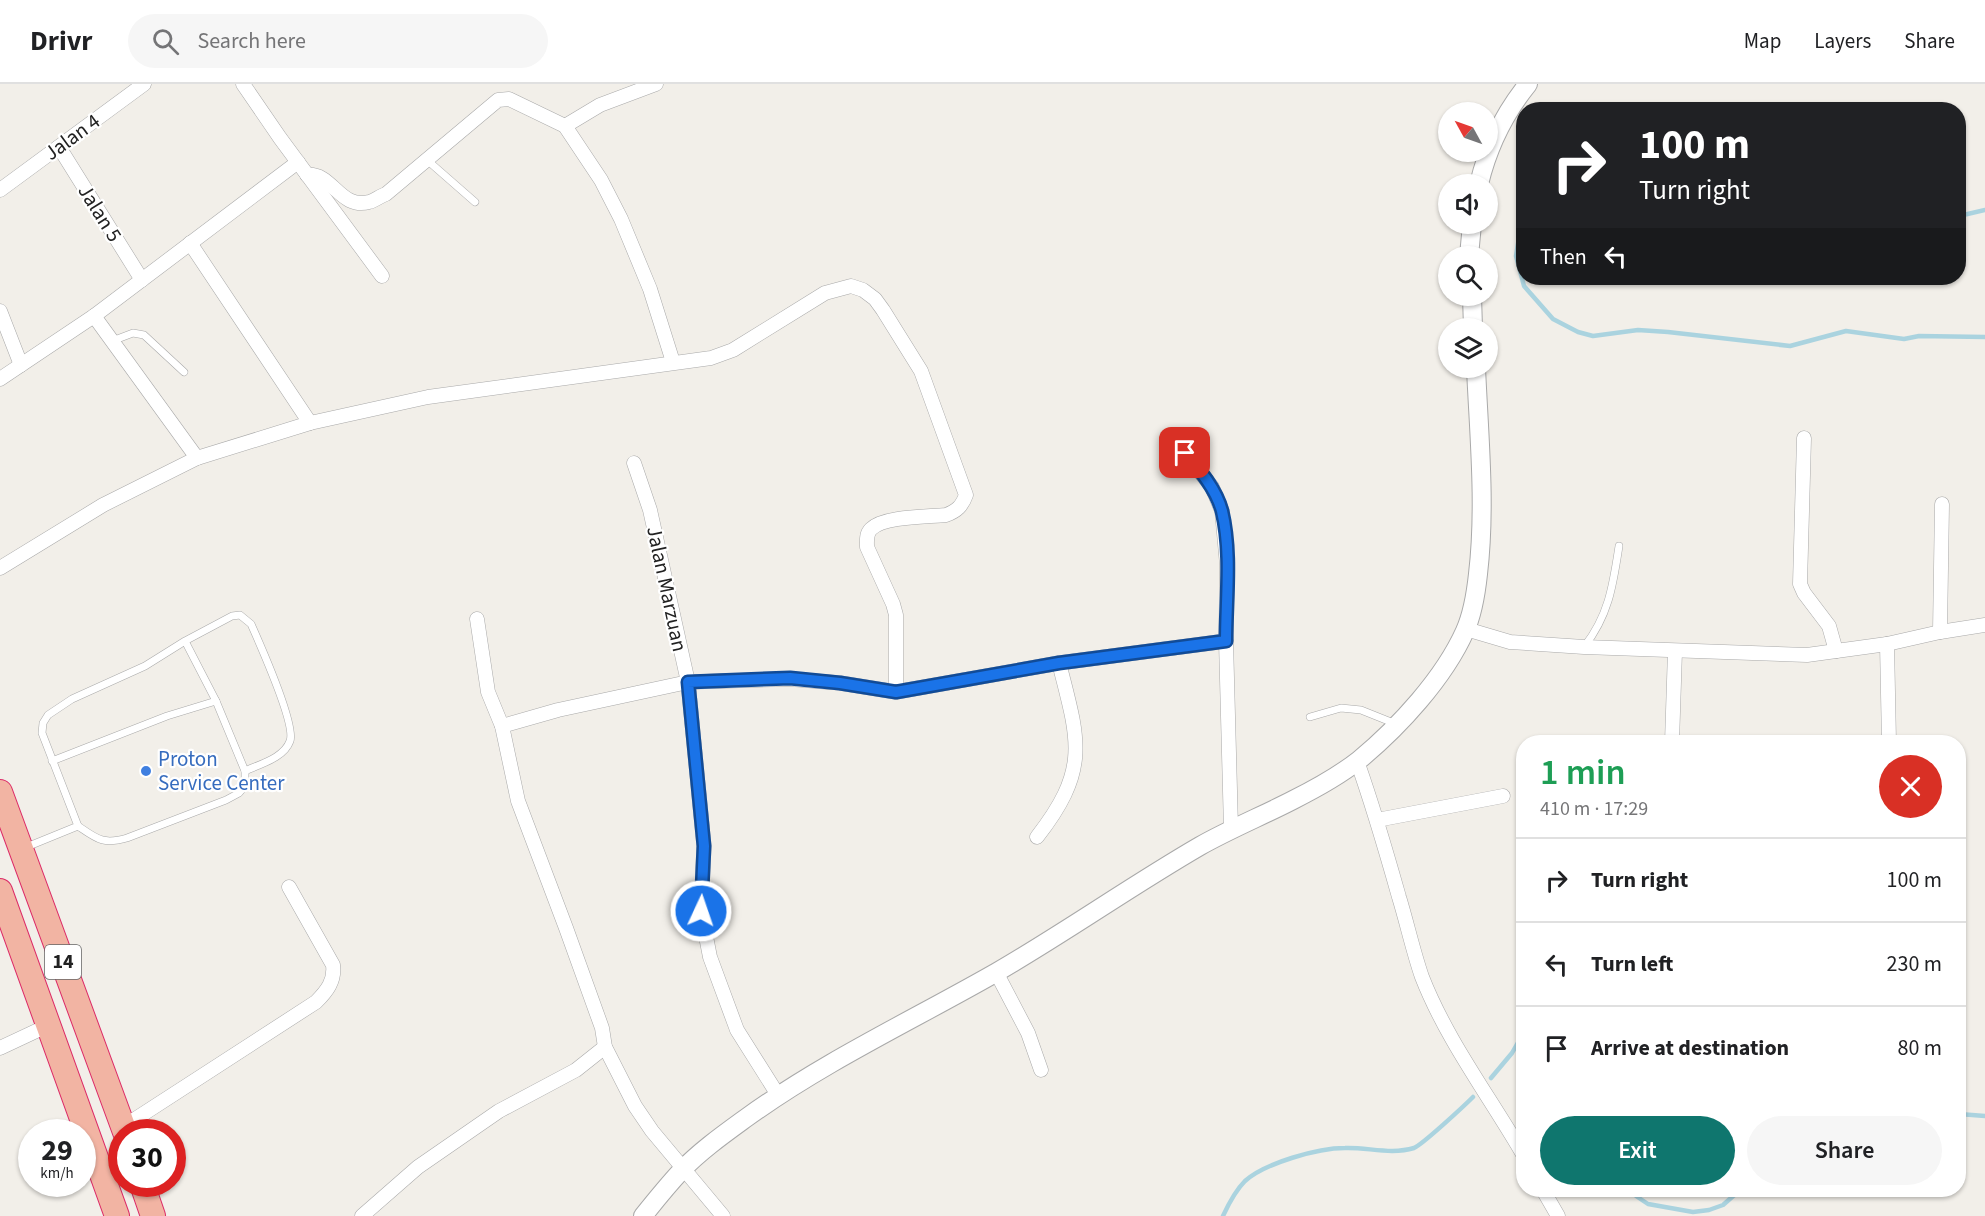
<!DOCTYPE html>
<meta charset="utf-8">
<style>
:root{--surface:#fff;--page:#f6f6f6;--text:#202124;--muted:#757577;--line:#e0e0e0;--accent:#0f766e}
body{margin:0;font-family:"Source Sans 3",sans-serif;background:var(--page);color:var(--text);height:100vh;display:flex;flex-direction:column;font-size:22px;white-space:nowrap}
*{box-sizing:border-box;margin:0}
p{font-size:20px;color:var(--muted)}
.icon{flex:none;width:33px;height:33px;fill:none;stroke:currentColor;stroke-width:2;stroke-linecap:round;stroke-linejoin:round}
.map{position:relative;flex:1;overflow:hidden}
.panel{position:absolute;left:1516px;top:651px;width:450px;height:462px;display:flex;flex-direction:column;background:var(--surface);border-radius:24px;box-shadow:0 2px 4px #0004}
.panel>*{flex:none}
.hud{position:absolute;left:1516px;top:18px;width:450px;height:183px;border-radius:24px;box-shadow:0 2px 4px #0004;background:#202124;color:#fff;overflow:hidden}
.needle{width:39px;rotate:310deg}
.tools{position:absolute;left:1438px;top:18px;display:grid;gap:12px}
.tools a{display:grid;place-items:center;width:60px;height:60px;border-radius:50%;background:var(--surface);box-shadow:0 2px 4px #0004;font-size:30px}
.speed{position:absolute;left:18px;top:1035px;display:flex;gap:12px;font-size:30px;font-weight:700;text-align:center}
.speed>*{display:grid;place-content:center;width:78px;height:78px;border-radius:50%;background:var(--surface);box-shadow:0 2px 4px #0004;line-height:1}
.speed small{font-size:15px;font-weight:400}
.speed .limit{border:9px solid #d22;background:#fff;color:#111}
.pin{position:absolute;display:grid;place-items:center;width:51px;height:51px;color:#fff;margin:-26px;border-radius:12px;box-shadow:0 3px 9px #0006}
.me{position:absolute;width:66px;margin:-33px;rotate:3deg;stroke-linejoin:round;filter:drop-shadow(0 0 4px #0008)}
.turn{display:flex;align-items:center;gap:21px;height:126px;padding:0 24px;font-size:27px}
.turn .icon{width:78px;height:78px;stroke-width:2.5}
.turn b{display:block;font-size:42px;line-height:51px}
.then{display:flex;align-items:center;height:57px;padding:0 24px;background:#0003;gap:12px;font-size:22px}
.round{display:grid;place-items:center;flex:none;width:63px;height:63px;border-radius:32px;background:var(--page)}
.head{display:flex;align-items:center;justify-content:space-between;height:102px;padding:0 24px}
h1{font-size:36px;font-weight:600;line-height:45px;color:#1e9e55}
.action{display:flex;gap:12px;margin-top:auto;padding:12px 24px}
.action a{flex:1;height:69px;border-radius:36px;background:var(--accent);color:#fff;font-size:24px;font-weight:600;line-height:69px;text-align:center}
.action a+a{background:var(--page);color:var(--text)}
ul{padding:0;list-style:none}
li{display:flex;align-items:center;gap:18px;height:84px;padding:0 24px;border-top:2px solid var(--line)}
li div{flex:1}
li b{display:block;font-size:22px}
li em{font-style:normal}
header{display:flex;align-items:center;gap:36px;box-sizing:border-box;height:84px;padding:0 30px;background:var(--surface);border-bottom:2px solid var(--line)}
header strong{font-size:28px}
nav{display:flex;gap:33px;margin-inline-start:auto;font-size:21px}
.search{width:420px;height:54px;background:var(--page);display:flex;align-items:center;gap:15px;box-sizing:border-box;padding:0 21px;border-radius:33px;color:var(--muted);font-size:22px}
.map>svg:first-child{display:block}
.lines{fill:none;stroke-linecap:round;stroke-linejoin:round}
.stream{stroke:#aad3df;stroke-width:4.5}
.service-casing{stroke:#a9a9a9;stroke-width:8}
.minor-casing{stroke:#a9a9a9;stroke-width:15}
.tertiary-casing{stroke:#a9a9a9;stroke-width:20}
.trunk-casing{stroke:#dc2a67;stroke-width:26}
.service{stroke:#fff;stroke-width:7}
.minor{stroke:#fff;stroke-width:14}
.tertiary{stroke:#fff;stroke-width:18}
.trunk{stroke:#f2b4a3;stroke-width:24}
.route-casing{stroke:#114b97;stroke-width:15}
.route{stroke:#1a73e8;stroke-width:10}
.shop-dot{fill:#3f7fe0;stroke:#fff;stroke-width:2}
.labels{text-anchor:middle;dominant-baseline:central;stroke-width:4.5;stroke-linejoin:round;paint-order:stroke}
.shield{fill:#fff;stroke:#646464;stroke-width:1.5}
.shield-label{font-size:20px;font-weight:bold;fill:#222}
.street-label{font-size:21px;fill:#222;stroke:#fff}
.shop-label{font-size:21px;fill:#366cbe;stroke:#fff;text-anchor:start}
</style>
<header>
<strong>Drivr</strong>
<div class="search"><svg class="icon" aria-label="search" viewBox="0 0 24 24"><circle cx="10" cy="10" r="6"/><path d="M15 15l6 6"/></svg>Search here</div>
<nav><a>Map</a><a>Layers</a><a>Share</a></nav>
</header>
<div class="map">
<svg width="1985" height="1132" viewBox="0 0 1985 1132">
<rect width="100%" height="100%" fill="#f2efe9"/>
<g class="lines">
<g class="stream">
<polyline points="1615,26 1621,24 1635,26"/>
<polyline points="1524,122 1516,172 1524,202 1553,235 1578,248 1593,252 1638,246 1668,248 1790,262 1846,247 1904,255 1919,252 1985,253"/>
<polyline points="1959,132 1985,126"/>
<polyline points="1491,994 1512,969 1524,948"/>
<polyline points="1959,1030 1985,1032"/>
<polyline points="1635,1106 1636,1112 1648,1120 1693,1128 1709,1126 1723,1121 1740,1106"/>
<path d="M1223,1132C1229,1119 1235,1107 1245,1097C1265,1079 1318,1064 1345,1064C1367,1063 1391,1071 1414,1064C1423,1060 1464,1022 1473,1013"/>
</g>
<defs>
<g id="service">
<polyline points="427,76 475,118"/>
<polyline points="112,257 133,249 144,251 184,288"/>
<path d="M1584,563C1609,531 1613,501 1619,462"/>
<polyline points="1310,633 1341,624 1361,626 1396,640"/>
<polyline points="52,677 167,632 216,617"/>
<path d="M78,742C97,755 103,761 127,754L226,716L239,709L245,702V687"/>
<path d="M24,764L78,742L42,649L43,639L48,631L72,615L145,582L185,557L232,532L240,531L251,540C259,558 296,641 290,657C284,674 260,680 245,687L216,617L185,557"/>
</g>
<g id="minor">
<polyline points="243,0 280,54 382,192"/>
<polyline points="565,42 600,21 656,0"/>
<polyline points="59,63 142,196"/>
<path d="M307,91C332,88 340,126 369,118C374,117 380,112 386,110L498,16L509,15L565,42L601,96L621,135L650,205L673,278"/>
<polyline points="0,106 144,0"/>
<polyline points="190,159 310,339"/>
<polyline points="0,227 21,281"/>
<polyline points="94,232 197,374"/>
<polyline points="0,295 94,232 298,78"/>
<polyline points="1804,354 1800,500 1804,509 1829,542 1836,567"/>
<polyline points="1185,369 1212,403 1222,427 1227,481 1226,557 1231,744"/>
<polyline points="634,379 650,426 688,598 704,762 701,827 710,873 737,946 778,1011"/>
<path d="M0,484L103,421L197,374L310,339L428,313L711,274L733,266L825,209L851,202L863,206L875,215L883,226L921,287L966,411C962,422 957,427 946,431C928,433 884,432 871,445C866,450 867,456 867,463L893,520L896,531V608"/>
<polyline points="477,535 488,608 502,642 518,717 566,844 602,944 605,963 635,1022 652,1047 723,1132"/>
<polyline points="1466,545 1510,558 1584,563 1807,571 1887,560 1940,548 1985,541"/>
<polyline points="1940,548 1942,420"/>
<polyline points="1887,560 1889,658"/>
<polyline points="502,642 558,626 688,598 790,595 840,599 896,608 1059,579 1226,557"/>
<polyline points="1672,658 1675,567"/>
<path d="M1357,677C1373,722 1386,767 1399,813C1407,839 1413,867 1422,893C1447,957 1490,1013 1524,1072"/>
<polyline points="1377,736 1503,712"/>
<path d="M1037,753C1090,685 1079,657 1059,579"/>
<polyline points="996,888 1028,949 1041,986"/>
<polyline points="0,964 49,941"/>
<path d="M123,1043L316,918C327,907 335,897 333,881L289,803"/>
<polyline points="1543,1106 1558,1132"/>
<polyline points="362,1132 418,1083 499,1027 576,986 605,963"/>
</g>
<g id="tertiary">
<path d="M1479,100C1488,62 1503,31 1528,0"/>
<polyline points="1469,172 1472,140"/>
<polyline points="1472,212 1473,244"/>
<path d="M643,1132C655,1117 668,1101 681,1087C700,1067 724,1050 746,1034C825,977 913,936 997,888C1066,848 1131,802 1200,762C1230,745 1262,732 1293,716C1315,705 1340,691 1359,676C1399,643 1444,594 1465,547C1473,529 1476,509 1478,490C1486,422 1479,352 1476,284"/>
</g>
<g id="trunk">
<polyline points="0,708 125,1048"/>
<polyline points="0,807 117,1132"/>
<polyline points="142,1100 153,1132"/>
</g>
</defs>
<use href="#service" class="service-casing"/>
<use href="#minor" class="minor-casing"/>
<use href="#tertiary" class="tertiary-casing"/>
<use href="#trunk" class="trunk-casing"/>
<use href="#service" class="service"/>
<use href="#minor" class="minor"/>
<use href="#tertiary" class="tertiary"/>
<use href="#trunk" class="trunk"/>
</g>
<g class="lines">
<defs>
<path id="route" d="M701,827L704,762L688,598L790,594L840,599L896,608L1059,579L1226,557C1226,515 1232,469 1222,427C1216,405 1200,386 1185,369"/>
</defs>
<use href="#route" class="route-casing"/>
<use href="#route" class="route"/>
</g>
<circle class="shop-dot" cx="146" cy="687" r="6"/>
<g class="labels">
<rect class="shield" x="45" y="861" width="36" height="34" rx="4.5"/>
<g class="shield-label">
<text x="63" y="878">14</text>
</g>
<g class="street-label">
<text transform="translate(72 53) rotate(-36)">Jalan 4</text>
<text transform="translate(100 129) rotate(58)">Jalan 5</text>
<text transform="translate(667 505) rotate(78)">Jalan Marzuan</text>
</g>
<g class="shop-label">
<text x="158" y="675">Proton<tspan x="158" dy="24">Service Center</tspan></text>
</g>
</g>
</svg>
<div class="tools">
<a><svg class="needle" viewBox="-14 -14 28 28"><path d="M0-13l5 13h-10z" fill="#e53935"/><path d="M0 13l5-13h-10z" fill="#757577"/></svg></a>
<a><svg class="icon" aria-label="sound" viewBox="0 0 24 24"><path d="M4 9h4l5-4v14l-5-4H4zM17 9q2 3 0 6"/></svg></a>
<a><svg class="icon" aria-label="search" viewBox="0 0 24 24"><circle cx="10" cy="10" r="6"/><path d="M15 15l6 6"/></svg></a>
<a><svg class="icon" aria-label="layers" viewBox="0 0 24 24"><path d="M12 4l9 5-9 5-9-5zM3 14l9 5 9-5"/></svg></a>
</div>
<div class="speed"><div>29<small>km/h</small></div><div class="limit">30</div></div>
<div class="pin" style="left:1185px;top:369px;background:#d93025"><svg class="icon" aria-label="arrive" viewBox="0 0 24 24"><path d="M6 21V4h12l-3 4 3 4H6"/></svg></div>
<svg class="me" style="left:701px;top:827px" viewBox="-20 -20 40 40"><circle r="17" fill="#1a73e8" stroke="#fff" stroke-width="3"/><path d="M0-11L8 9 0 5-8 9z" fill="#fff"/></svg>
<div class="hud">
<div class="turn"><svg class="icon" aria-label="right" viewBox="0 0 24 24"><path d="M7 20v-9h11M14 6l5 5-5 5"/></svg><div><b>100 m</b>Turn right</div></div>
<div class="then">Then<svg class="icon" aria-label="left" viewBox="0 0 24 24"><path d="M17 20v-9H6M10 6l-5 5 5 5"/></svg></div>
</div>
<section class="panel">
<div class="head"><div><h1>1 min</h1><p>410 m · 17:29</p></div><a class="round" style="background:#d93025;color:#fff"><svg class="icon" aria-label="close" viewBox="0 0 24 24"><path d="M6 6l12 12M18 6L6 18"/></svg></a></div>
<ul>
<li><svg class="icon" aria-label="right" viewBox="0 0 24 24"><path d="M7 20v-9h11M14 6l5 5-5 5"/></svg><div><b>Turn right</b></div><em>100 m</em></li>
<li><svg class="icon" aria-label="left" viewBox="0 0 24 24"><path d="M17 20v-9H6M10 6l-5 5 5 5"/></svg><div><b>Turn left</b></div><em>230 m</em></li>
<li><svg class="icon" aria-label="arrive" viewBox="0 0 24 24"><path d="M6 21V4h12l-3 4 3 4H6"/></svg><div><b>Arrive at destination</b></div><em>80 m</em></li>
</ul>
<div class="action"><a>Exit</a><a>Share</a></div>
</section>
</div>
